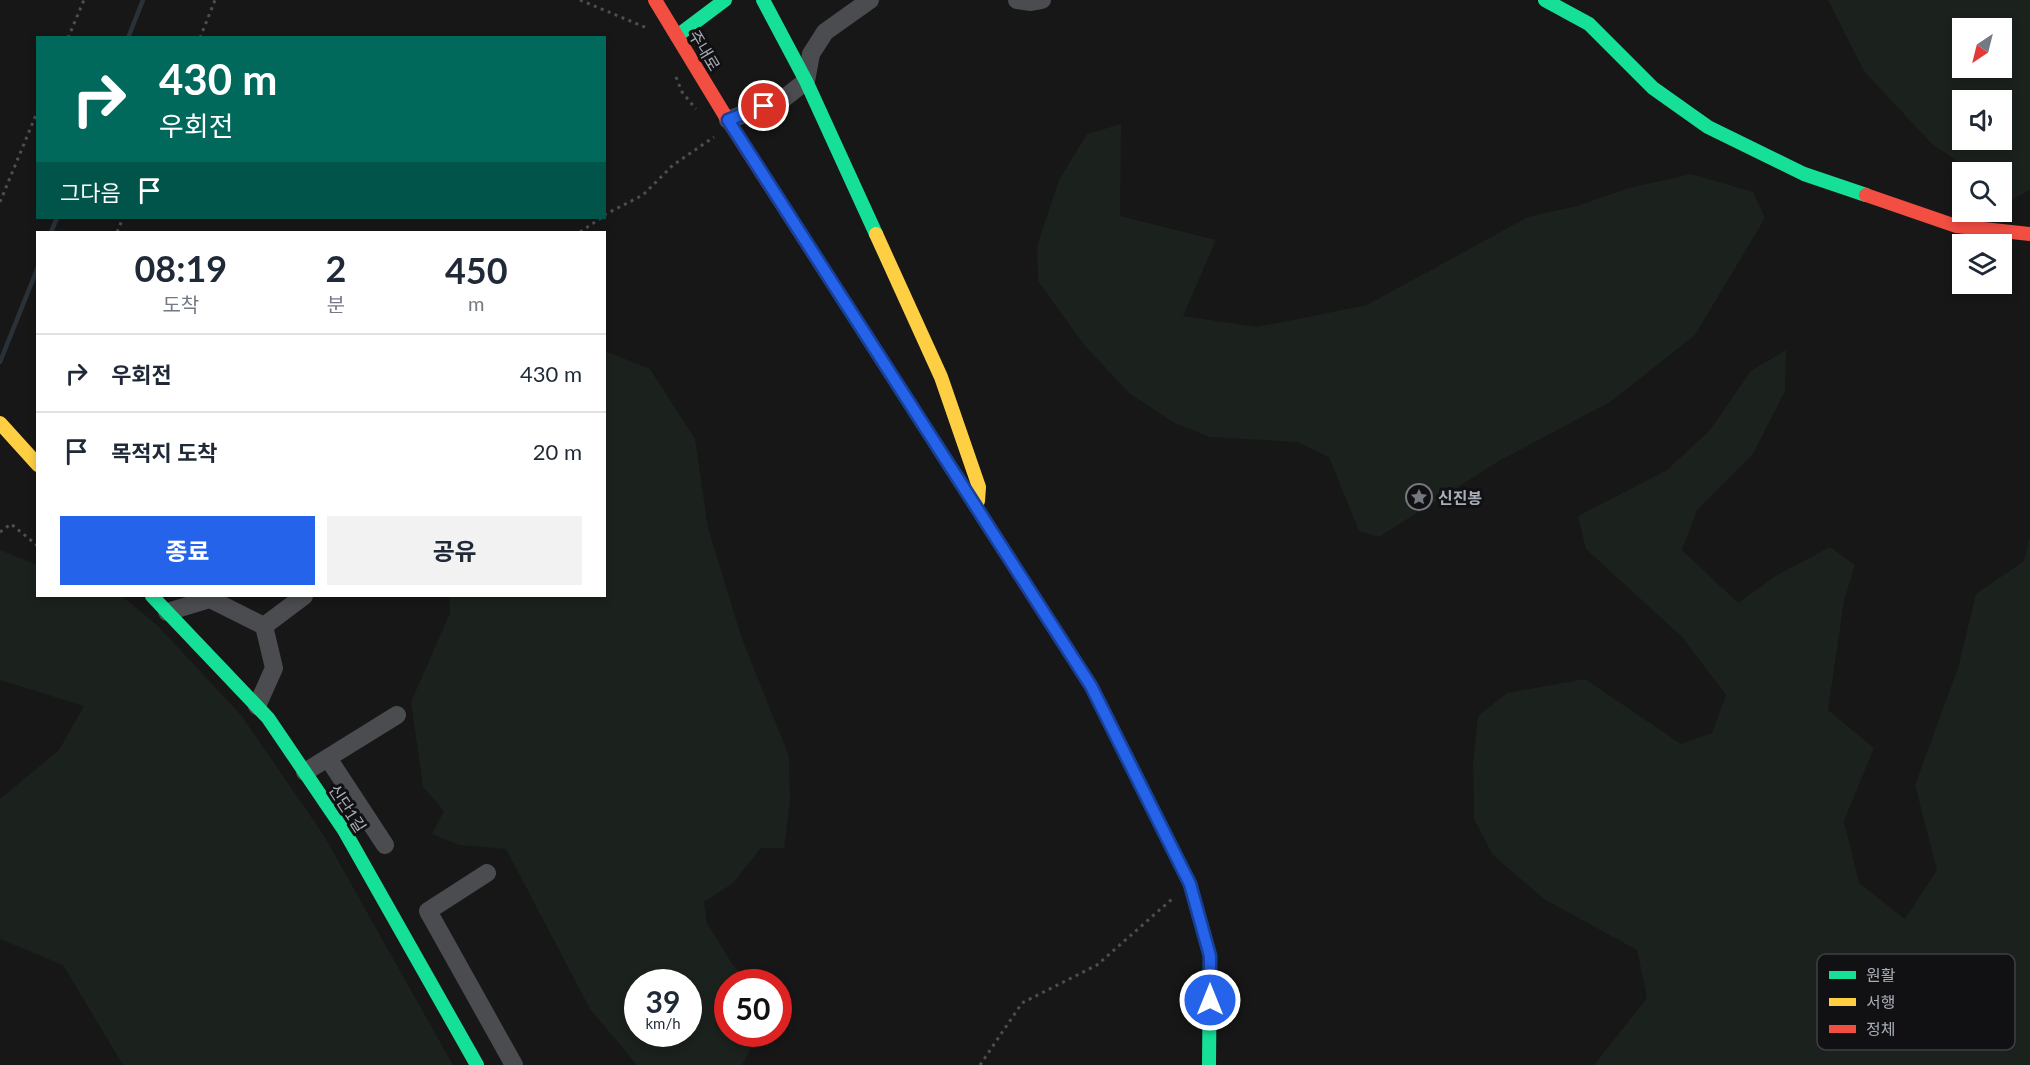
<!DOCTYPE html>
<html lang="ko">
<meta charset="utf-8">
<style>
:root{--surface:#fff;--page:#f2f2f3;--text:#1f2937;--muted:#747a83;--line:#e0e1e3;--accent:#2563eb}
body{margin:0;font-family:Lato,"Noto Sans KR",sans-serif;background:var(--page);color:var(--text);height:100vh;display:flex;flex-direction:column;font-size:22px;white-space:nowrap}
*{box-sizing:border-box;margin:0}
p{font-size:20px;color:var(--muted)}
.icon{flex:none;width:33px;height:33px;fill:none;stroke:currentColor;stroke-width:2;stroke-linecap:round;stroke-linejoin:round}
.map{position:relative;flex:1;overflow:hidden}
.details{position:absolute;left:36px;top:231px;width:570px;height:366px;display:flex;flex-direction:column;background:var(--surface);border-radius:0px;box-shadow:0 3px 9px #0003}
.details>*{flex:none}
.top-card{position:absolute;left:36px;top:36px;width:570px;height:183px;border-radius:0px;box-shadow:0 3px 9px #0003;background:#00695c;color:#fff;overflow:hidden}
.needle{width:39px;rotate:215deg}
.controls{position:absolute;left:1952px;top:18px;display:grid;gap:12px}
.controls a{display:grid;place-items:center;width:60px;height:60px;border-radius:0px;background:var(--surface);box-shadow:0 3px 9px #0003;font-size:30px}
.speed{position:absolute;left:624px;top:969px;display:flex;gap:12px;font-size:30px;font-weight:700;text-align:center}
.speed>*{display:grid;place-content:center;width:78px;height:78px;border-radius:50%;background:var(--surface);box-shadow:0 3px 9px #0003;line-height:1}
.speed small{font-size:15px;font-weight:400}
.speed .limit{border:9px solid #d22;background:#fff;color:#111}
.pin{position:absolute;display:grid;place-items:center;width:51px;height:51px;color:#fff;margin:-26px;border:3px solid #fff;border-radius:50%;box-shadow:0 2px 6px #0007}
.me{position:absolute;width:66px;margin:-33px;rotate:0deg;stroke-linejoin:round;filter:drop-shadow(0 0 4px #0008)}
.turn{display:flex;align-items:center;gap:21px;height:126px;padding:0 24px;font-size:27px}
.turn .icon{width:78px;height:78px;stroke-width:2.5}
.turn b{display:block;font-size:42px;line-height:51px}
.then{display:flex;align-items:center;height:57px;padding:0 24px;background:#0003;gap:12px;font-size:22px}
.eta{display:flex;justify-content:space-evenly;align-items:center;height:102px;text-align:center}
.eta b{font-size:36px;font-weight:700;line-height:42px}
.cta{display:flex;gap:12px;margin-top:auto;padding:12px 24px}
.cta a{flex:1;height:69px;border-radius:0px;background:var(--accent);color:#fff;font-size:24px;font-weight:700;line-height:69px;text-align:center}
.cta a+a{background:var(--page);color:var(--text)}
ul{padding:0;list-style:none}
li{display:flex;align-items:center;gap:18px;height:78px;padding:0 24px;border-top:2px solid var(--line)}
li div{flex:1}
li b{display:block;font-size:22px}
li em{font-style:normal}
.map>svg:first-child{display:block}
.green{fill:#1b211c;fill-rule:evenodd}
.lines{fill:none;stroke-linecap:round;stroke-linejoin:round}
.stream{stroke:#2a3239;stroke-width:4.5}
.path{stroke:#4d4e52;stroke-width:3;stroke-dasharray:3 4.5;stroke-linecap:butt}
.street{stroke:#4b4c50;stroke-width:18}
.fast{stroke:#16e098;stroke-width:14}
.slow{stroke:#ffcf43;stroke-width:14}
.jam{stroke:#f24e42;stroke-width:14}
.route-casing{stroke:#184099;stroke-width:15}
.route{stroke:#2563eb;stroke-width:10}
.labels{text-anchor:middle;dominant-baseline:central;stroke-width:6;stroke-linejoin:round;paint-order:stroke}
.street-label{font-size:16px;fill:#a8adb8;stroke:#111113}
.poi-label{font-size:16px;font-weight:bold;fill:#a8adb8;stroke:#111113;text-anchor:start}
.key{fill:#111113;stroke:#3e4045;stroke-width:1.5}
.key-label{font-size:16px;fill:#a8adb8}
</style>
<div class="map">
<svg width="2030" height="1065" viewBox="0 0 2030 1065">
<rect width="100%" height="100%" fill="#171717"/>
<g class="green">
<path d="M1828,0H2030V190L2012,200L2001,192V172H1973L1932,144L1864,71ZM1962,28H2001V68H1962ZM1962,100H2001V140H1962Z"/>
<polygon points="1121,124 1120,216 1216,240 1183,316 1257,327 1367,305 1528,217 1577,206 1629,188 1691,174 1753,192 1765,218 1695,335 1610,402 1499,461 1379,537 1359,531 1329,457 1297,442 1210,437 1175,423 1130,394 1085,346 1038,281 1037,246 1059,180 1087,134"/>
<polygon points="1786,350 1785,391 1753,454 1697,510 1682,550 1738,603 1777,575 1830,547 1855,565 1844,601 1828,710 1874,748 1844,821 1859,883 1905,919 1937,870 1915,785 1958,668 1976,594 2024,561 2030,536 2030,1065 1594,1065 1647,998 1637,950 1544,899 1492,854 1474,819 1473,762 1478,716 1507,693 1585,679 1681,744 1712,733 1726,695 1682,637 1586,549 1578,516 1667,470 1709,431 1751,371"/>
<path d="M605,351L650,369L695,439L708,528L742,639L789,756L790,803L784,848H761L732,884L704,902L707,923L731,962L747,982H728V1034H758L742,1065H637L590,1009L506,849L459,845L432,834L444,811L423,787L411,702L450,613L449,596H604ZM638,982H688V1034H638Z"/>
<polygon points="0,550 37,565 38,596 122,596 158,626 241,715 323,834 453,1065 123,1065 63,965 0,939 0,799 59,750 84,706 0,680"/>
</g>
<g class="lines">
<g class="stream">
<polyline points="128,38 143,0"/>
<polyline points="51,232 57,218"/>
<polyline points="0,362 38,267"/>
</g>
<g class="path">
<polyline points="580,0 647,28"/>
<polyline points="68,38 84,0"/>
<polyline points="200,38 215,0"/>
<polyline points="676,77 682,92 696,109"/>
<polyline points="0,202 38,110"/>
<polyline points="604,215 643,195 673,165 714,137"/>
<polyline points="117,232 123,218"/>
<polyline points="580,232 601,218"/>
<polyline points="0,532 11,524 38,546"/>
<polyline points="980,1065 1022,1003 1097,965 1172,899"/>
</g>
<g class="street">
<polyline points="1017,0 1031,2 1042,0"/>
<polyline points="728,120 782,100 806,81 811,54 825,32 870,0"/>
<polyline points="167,612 210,599 264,626 274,668 257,706"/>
<polyline points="264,626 304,596"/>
<polyline points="328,758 385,845"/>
<polyline points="305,772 397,715"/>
<polyline points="487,873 428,911 514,1065"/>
</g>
<g class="fast">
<polyline points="763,0 806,81 876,234"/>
<polyline points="1545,0 1589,24 1653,88 1708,127 1804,174 1866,195"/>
<polyline points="677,36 725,0"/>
<polyline points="840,295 1003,549"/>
<polyline points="152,596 268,718 344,830 477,1065"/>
<polyline points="1126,756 1190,884 1210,956 1209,1065"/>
</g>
<g class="slow">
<polyline points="876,234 941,377 979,487 978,501"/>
<polyline points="0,423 38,465"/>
</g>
<g class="jam">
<polyline points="655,0 732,127 840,295"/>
<polyline points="1866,195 1956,226 2030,234"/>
<polyline points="1003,549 1091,686 1126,756"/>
</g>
</g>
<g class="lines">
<defs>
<polyline id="route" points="764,106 728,120 1091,686 1190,884 1210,956 1210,1000"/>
</defs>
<use href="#route" class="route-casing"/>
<use href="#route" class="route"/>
</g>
<defs>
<symbol id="sight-ring" viewBox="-11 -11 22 22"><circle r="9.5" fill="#111113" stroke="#757880" stroke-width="1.5"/><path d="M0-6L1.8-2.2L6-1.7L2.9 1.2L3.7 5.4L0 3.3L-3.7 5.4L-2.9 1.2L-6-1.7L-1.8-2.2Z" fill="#757880"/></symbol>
</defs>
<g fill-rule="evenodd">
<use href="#sight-ring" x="1404" y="482" width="30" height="30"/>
</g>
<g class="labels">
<g class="street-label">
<text transform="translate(705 50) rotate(59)">주내로</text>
<text transform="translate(348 808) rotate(57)">신단1길</text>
</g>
<g class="poi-label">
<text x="1438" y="497">신진봉</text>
</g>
</g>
<rect x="1817" y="954" width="198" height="96" rx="9" class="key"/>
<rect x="1829" y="971" width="27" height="8" fill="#16e098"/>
<rect x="1829" y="998" width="27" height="8" fill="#ffcf43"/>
<rect x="1829" y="1025" width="27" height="8" fill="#f24e42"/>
<g class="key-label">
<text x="1866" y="981">원활</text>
<text x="1866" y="1008">서행</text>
<text x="1866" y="1035">정체</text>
</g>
</svg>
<div class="controls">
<a><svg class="needle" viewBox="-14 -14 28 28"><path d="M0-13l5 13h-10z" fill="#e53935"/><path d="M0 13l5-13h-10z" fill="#747a83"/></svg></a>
<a><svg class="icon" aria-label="sound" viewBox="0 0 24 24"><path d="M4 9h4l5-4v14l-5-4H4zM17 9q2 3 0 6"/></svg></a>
<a><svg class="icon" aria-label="search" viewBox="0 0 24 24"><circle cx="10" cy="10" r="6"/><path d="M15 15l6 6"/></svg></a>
<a><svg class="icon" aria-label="layers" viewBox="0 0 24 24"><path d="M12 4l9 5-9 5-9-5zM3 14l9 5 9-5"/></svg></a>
</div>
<div class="speed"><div>39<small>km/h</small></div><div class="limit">50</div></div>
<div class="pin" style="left:764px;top:106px;background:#d93025"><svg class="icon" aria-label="arrive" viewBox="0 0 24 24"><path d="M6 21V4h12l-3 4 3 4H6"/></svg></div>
<svg class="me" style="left:1210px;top:1000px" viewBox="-20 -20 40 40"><circle r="17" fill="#2563eb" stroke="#fff" stroke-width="3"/><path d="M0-11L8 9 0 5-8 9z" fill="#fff"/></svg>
<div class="top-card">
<div class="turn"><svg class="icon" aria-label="right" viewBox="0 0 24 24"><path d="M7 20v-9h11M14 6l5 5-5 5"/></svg><div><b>430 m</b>우회전</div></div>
<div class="then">그다음<svg class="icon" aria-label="arrive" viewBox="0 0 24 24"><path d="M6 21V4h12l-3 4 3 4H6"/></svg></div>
</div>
<section class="details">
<div class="eta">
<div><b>08:19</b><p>도착</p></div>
<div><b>2</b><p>분</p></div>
<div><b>450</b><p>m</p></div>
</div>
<ul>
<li><svg class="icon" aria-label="right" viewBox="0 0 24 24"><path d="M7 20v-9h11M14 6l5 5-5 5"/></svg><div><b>우회전</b></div><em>430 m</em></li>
<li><svg class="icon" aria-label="arrive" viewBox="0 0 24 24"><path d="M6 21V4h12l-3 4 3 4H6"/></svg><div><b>목적지 도착</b></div><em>20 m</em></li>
</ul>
<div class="cta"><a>종료</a><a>공유</a></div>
</section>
</div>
